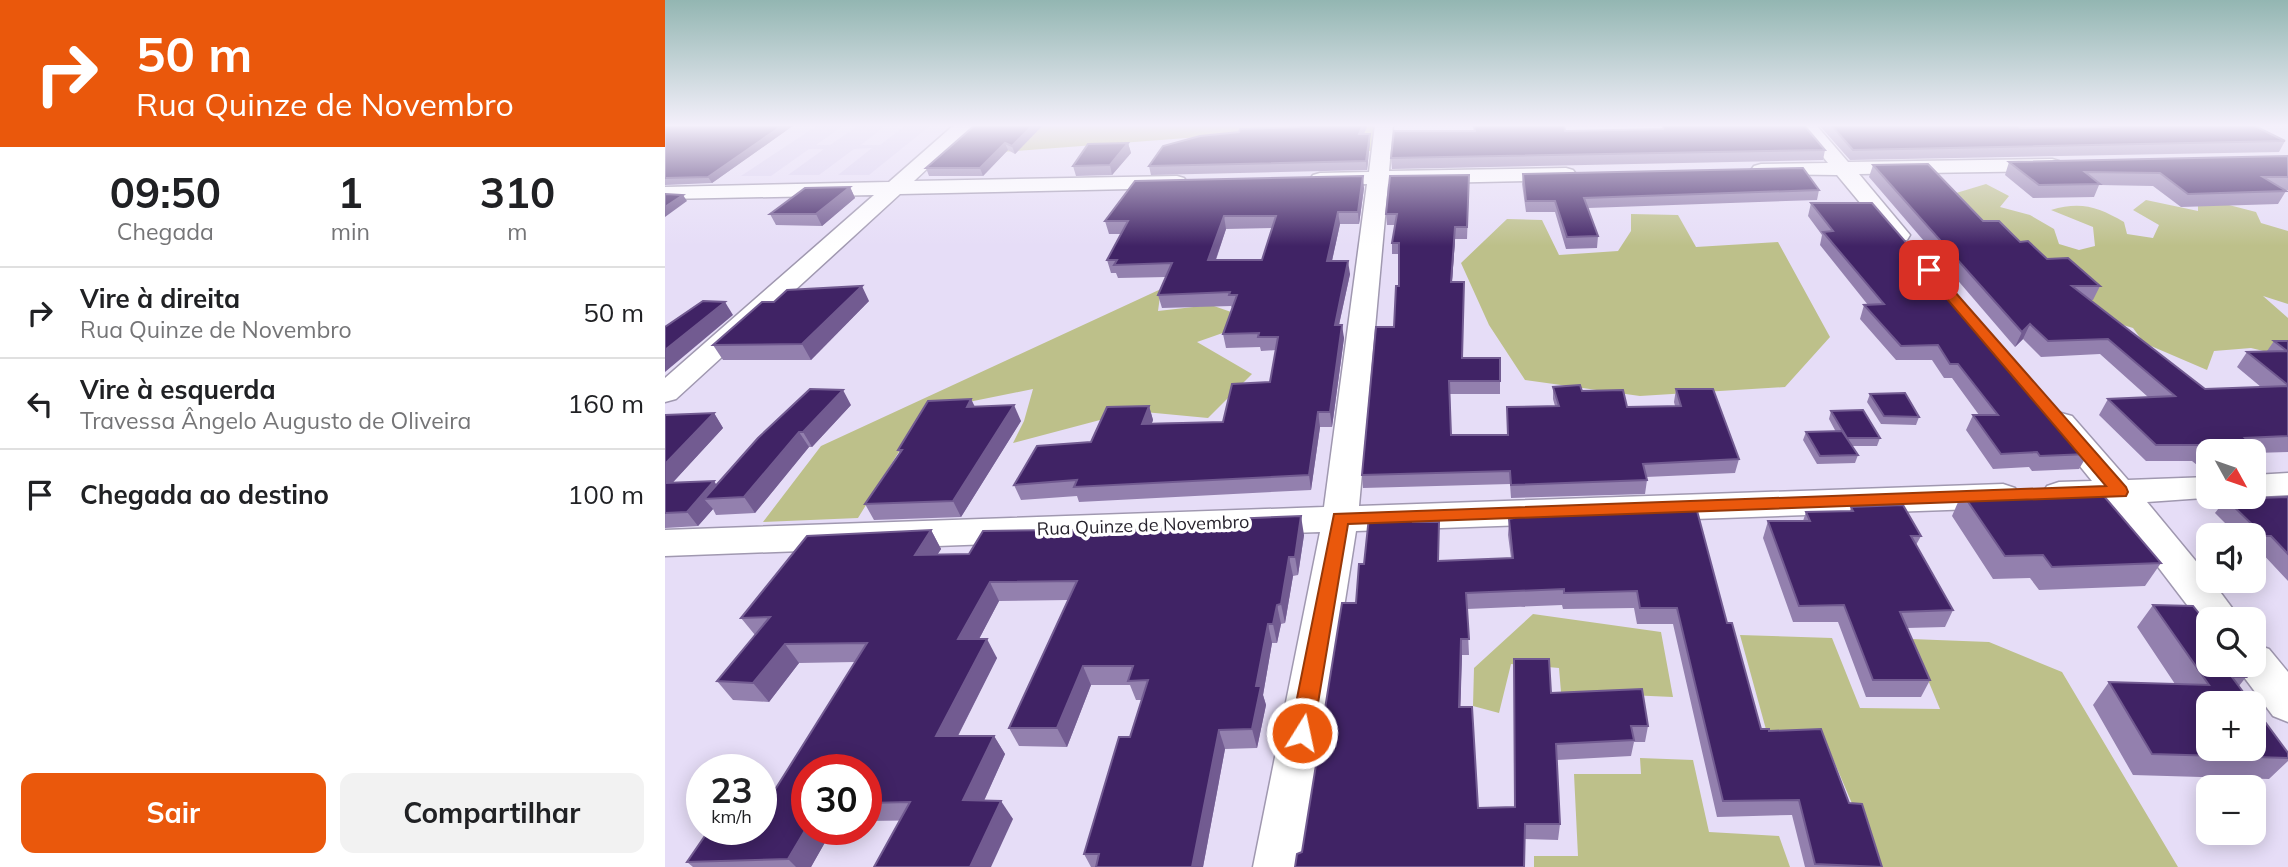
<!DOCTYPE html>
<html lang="pt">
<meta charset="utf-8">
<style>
:root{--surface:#fff;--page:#f2f2f2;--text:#202124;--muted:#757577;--line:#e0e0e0;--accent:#ea580c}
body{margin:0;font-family:Mulish,sans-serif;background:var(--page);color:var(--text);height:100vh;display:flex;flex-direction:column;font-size:26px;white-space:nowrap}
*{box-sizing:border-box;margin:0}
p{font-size:23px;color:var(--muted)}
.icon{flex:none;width:38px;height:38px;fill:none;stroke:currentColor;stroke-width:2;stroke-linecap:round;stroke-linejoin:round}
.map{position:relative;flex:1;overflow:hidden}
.sheet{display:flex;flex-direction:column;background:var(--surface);width:665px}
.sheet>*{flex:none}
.top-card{background:#ea580c;color:#fff;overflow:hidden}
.needle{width:46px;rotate:130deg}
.controls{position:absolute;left:1531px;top:439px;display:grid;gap:14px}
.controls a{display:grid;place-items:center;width:70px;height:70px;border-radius:14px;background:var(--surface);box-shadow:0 4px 18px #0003;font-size:35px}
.speed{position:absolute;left:21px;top:754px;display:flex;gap:14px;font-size:35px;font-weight:700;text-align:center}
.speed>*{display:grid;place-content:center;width:91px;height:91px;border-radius:50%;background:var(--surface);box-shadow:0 4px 18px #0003;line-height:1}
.speed small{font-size:18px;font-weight:400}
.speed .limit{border:10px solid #d22;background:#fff;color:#111}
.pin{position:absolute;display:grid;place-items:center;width:60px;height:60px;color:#fff;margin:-30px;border-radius:14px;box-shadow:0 4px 10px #0006}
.me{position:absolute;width:77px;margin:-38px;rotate:10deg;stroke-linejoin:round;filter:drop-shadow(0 0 5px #0008)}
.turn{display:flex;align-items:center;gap:24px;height:147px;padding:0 21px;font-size:32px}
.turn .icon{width:91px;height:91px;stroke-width:2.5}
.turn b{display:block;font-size:49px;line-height:60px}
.eta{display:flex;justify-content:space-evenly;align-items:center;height:119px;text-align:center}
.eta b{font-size:42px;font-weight:700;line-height:49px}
.button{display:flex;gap:14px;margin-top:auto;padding:14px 21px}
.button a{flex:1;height:80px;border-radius:14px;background:var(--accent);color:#fff;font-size:28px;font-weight:700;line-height:80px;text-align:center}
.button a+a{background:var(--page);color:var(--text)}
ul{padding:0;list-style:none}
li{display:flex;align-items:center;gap:21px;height:91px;padding:0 21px;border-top:2px solid var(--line)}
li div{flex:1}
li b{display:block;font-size:26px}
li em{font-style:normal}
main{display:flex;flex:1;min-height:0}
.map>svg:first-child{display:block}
.built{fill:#dad0f0}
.green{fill:#bdc08a}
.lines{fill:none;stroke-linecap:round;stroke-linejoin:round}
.minor-casing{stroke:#a098b0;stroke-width:3}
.minor{fill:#fff;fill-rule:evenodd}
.wall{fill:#9380ae;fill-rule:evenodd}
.shaded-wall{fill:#725b91}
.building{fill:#402365;stroke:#725b91;stroke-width:2;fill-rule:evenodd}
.route{fill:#ea580c;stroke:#983908;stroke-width:2}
.labels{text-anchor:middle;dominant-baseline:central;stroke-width:7;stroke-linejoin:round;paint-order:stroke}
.street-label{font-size:18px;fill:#27232d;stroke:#fff}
</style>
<main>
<section class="sheet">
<div class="top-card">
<div class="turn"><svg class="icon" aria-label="right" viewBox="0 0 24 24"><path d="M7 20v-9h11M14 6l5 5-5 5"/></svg><div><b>50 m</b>Rua Quinze de Novembro</div></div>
</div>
<div class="eta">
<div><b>09:50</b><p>Chegada</p></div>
<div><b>1</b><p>min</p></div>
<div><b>310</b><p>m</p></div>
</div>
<ul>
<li><svg class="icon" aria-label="right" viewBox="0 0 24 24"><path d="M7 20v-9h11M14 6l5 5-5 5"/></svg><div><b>Vire à direita</b><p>Rua Quinze de Novembro</p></div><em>50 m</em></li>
<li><svg class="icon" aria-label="left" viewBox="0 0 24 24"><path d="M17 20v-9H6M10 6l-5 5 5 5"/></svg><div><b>Vire à esquerda</b><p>Travessa Ângelo Augusto de Oliveira</p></div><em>160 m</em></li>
<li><svg class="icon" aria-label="arrive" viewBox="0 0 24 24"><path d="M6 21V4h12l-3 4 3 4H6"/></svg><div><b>Chegada ao destino</b></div><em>100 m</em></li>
</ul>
<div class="button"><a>Sair</a><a>Compartilhar</a></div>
</section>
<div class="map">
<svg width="1623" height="867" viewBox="0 0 1623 867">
<rect width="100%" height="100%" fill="#e6ddf7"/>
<polygon class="built" points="153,125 179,125 151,145 165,145 194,125 221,125 196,145 215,145 241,125 266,125 204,175 173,175 207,148 189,149 154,175 123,175 159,149 144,149 106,176 76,176"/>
<g class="green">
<polygon points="348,125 709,125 706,151 615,148 574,134 312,154"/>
<path d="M1321,184L1344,196L1335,207L1365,215L1389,229L1394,244L1414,250L1430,246L1428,227L1386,210C1416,201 1433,207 1459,222L1462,234L1488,238L1494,225L1468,210L1481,200L1533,211V197L1591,212L1596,223L1623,231V304L1598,296L1623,318V357L1586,348L1549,351L1542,370L1479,343L1468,328L1418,313L1268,200Z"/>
<polygon points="966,214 1013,215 1031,247 1113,242 1165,337 1120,387 975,396 860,380 824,325 796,263 842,219 877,220 894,255 953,251 966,231"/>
<polygon points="496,289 493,311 546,305 592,321 532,342 587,374 543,418 469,411 348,443 359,421 368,389 259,411 193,518 98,522 156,446"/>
<polygon points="868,614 996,632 1008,697 896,692 894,668 846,664 834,713 808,706 809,668"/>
<polygon points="1075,635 1167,638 1195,708 1275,709 1246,639 1324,642 1397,672 1513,867 1214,867 1157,733 1102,733"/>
<polygon points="975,758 1028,760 1044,832 1114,836 1125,867 869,867 869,856 913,856 909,774 976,774"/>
</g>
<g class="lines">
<defs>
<g id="minor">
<polygon points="289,125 309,125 249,181 512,176 519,178 522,182 519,186 512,188 235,194 11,399 0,402 0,378 209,195 0,199 0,187 224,182"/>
<polygon points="710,125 728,125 724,171 901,168 908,170 911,174 908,178 901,180 723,184 694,506 1338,484 1350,488 1355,496 1350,504 1338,508 691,531 638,867 588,867 655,532 0,556 0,530 659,507 702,184 655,185 648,183 645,179 648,175 655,173 704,172"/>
<polygon points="1132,125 1151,125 1183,162 1387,159 1394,161 1397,165 1394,169 1387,171 1194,174 1245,235 1242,240 1226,240 1172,175 1089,174 1086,170 1089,166 1096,164 1163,163"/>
<polygon points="1396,413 1407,416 1463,480 1544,477 1544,497 1553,497 1482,502 1544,577 1544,581 1547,581 1576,620 1544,620 1542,631 1445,504 1394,506 1382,502 1377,494 1382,486 1394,482 1427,481 1380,423 1385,416"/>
<polygon points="1623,473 1623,495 1589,497 1588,497 1589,475"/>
<polygon points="1589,644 1604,649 1623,672 1623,722 1608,716 1570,665 1589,665"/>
</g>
</defs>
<use href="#minor" class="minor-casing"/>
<use href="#minor" class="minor"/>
</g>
<g class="wall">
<polygon points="0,125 129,125 47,183 0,185"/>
<polygon points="378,125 350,154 343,150 318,176 264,176 261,168"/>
<polygon points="634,125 703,125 699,134 705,142 702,170 486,175 484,166 634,127"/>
<polygon points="808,125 899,125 900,131 1160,150 1158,160 727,169 726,158 809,131"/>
<polygon points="1154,125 1352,125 1355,128 1431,127 1432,125 1588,125 1620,141 1614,152 1185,160"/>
<polygon points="463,143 466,153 447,175 411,176 408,166"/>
<polygon points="1623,156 1623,190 1620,190 1621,191 1613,204 1516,207 1488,186 1434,185 1429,197 1368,198 1340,175 1344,162"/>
<polygon points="1208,165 1318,221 1382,259 1435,286 1428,300 1425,300 1540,389 1596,387 1572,367 1582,352 1602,351 1609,341 1623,341 1623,452 1589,453 1589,452 1544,452 1544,465 1532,465 1527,461 1481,461 1434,415 1443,399 1483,397 1435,354 1376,357 1358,339 1350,347 1204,177"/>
<polygon points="858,174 1154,190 1152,200 923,208 933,236 932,248 901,249 890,212 861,212 857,184"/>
<polygon points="804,185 802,239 790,239 787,282 798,358 835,381 835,394 785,394 786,435 842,435 842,407 890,406 888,399 888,387 917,391 962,407 1010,406 1009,402 1011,389 1074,459 1070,473 981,477 982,480 980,494 846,498 845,484 698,488 697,475 729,327 734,286 734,254 727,254 727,243 730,225 722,225 721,214"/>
<polygon points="185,187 190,198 157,226 111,225 105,214"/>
<path d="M699,188L694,224H675L667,261L685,274L674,325L679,338L667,427H655L646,490L414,502L412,496L356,500L349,485L426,442L484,406L488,420L487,423L558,422L605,382L611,350L596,351L595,347L561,348L558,334L567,308L566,306L497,308L493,295L501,277L453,278L451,273H446L442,260L456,234H444L440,221ZM607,228L597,260H551L561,229Z"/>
<polygon points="1146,203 1423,454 1414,469 1367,471 1364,467 1328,469 1301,430 1308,415 1314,415 1287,378 1279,378 1267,360 1231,360 1195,319 1199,305 1203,305 1155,245 1157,235 1143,216"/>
<polygon points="204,301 146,360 58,360 48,345 109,302"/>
<polygon points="1205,394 1254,417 1251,425 1216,424 1202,402"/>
<polygon points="306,399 310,407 356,421 296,517 209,520 200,504 235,453 233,450"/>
<polygon points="186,405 147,447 144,447 90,513 51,515 48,509 33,526 0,528 0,415 49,413 58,428 7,483 52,485 93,438"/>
<polygon points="1166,411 1215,438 1212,446 1187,446 1193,455 1190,463 1152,464 1138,440 1141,432 1171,432 1164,419"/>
<polygon points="1297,493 1496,563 1480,586 1374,590 1365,578 1328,579 1287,516"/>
<polygon points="1623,497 1623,581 1594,550 1589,551 1589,536 1573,536 1550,513 1561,499"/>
<polygon points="1186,507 1256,536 1251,545 1288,610 1280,627 1242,628 1265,680 1256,697 1201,697 1173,622 1128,622 1098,538 1103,521 1138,521 1141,512 1185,511"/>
<polygon points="849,512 1062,623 1096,729 1104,731 1184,803 1217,867 1140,867 1127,815 1052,817 1008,624 972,624 969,608 898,609 897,605 802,609 804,655 797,655 795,707 813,808 849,807 849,659 886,693 983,726 980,742 969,742 966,756 892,760 895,824 893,840 860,839 637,852 699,564 749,515 749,522 774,522 774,561 846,558 843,535 844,519 848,518"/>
<polygon points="266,530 276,549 272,555 304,554 639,535 633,575 628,576 620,623 616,624 612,643 607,643 598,695 601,705 592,748 560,749 538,867 426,867 419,854 465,737 477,700 471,700 465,685 426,685 402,747 354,746 344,728 403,600 334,601 314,639 332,658 293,736 329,736 340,754 319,801 348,819 201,821 201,770 142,770 142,830 167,830 146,867 28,867 22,862 96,830 190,662 134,663 104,702 68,700 52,681 90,635 76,618"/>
<polygon points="1488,605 1581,677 1574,686 1623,753 1623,761 1604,779 1468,775 1428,705 1444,682 1510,684 1472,627"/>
</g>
<g class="shaded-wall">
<polygon points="118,125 129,125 47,183 43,177"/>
<polygon points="368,125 378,125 350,154 347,146"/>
<polygon points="698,125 703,125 695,142 694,134"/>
<polygon points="705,134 705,142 702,170 701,161"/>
<polygon points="340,143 343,150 318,176 315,168"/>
<polygon points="463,143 466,153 447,175 445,165"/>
<polygon points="698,176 699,188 694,224 693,212"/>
<polygon points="185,187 190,198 157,226 151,214"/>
<polygon points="18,195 22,201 0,217 0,207"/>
<polygon points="673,212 675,224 664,274 662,261"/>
<polygon points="559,216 561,229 546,273 543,260"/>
<polygon points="790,227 790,239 786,294 786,282"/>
<polygon points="683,261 685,274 671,338 670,325"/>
<polygon points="197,286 204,301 146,360 137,344"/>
<polygon points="60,302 68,315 0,372 0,350"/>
<polygon points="1365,324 1358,339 1350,347 1357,332"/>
<polygon points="677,325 679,338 667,427 665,412"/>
<polygon points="178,390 186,405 147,447 138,432"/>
<polygon points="306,399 313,414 302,407"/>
<polygon points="349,405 356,421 296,517 288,501"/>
<polygon points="484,406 488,420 481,438 477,424"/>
<polygon points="653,412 655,427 646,490 644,475"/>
<polygon points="49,413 58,428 0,491 0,464"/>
<polygon points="134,432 144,447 90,513 79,497"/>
<polygon points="49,481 59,496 39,499 48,509 33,526 22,512"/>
<polygon points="636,516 639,535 633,575 630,557"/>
<polygon points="266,530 276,549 260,574 250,555"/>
<polygon points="624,557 628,576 620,623 616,604"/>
<polygon points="325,582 334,601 304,658 293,639"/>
<polygon points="612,605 616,624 612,643 608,624"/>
<polygon points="603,624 607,643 598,695 601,705 592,748 587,729 591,686"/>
<polygon points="322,639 332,658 283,755 271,736"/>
<polygon points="796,639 797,655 795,723 794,707"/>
<polygon points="120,644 134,663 104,702 88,683"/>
<polygon points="418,666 426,685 402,747 392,728"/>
<polygon points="554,730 560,749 538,867 527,867"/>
<polygon points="329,736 340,754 311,818 298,800"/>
<polygon points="336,801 348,819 326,867 305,867"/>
<polygon points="142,827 142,830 167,830 146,867 131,867 123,859"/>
</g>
<g class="building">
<polygon points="0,125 118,125 43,177 0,178"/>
<polygon points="310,125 368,125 347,146 340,143 315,168 261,168"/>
<polygon points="634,125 698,125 694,134 705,134 701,161 484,166 498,146 535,136 574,132 575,129 634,127"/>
<polygon points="809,125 899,125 900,131 998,129 999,125 1139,125 1160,150 726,158 729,131 810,131"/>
<polygon points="1166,125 1352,125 1355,128 1443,127 1440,125 1588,125 1620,141 1188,150"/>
<polygon points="463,143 445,165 408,166 423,144"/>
<polygon points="1623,156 1623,177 1598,177 1621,191 1523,194 1495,173 1420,172 1435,184 1374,185 1344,162"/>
<polygon points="1263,164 1318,221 1334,221 1355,242 1363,241 1382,259 1403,258 1435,286 1407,286 1540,389 1623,386 1623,436 1580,438 1590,448 1543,449 1538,445 1491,445 1443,399 1510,396 1443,339 1383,341 1365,324 1357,332 1208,165"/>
<polygon points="1138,168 1154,190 919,198 933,236 902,237 890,201 861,201 858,174"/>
<polygon points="804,175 802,227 790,227 786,282 799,282 797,358 835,358 835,381 784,381 786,435 843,435 842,407 894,406 888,387 915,385 917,391 958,390 962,407 1016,406 1011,389 1048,389 1074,459 978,464 982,480 846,485 845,471 697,475 711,327 729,327 731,286 734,286 734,243 727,243 732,214 721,214 725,176"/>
<path d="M698,176L693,212H673L662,261H683L670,325H677L665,412H653L644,475L409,487L412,480L349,485L372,446L426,442L442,407L484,406L477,424L558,422L567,384L605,382L613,337H593L594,333L558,334L572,295H564L565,292L493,295L507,263L449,265L452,260H442L463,221H440L470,181ZM559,216H611L597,260H543Z"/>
<polygon points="185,187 151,214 105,214 140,188"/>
<polygon points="0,194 18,195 0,207"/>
<polygon points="1146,203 1207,203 1423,454 1375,456 1372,452 1336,454 1308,415 1333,415 1293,364 1285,364 1273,345 1236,346 1199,305 1219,304 1158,232 1168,231"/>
<polygon points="197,286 137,344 48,345 97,302 109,302 122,290"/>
<polygon points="38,301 60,302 0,350 0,327"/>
<polygon points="1609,341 1623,341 1623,385 1582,352 1622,351"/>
<polygon points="145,389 178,390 138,432 134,432 79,497 39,499 93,438"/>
<polygon points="1240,393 1254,417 1219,416 1205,394"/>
<polygon points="306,399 302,407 349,405 288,501 200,504 237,450 233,450 263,401"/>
<polygon points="1198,410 1215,438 1182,438 1166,411"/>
<polygon points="49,413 0,464 0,415"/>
<polygon points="1177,431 1193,455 1155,456 1141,432"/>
<polygon points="49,481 22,512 0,513 0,483"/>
<polygon points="1432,488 1496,563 1387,567 1378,555 1340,556 1297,493"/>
<polygon points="1623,497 1623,554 1606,536 1599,536 1561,499"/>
<polygon points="1238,505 1256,536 1246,536 1288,610 1235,612 1265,680 1208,680 1179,605 1134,606 1103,521 1145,521 1141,512 1188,511 1186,507"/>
<polygon points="1031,507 1062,623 1067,623 1096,729 1104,729 1104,731 1156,729 1184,803 1197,804 1217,867 1150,864 1134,800 1058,801 1012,608 975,608 972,591 899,593 899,589 801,593 804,639 796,639 794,707 807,707 813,808 850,807 849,659 884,659 886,693 977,689 983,726 966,726 969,740 891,744 895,824 860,824 859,867 630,867 632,854 637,852 677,603 691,603 694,564 699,564 704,517 749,515 748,522 774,522 773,561 848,558 844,519 849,518 849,512"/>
<polygon points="636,516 630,557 624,557 616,604 612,605 608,624 603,624 591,686 596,686 587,729 554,730 527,867 431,867 434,854 419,854 454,737 465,737 483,680 463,681 468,666 418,666 392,728 344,728 412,581 325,582 293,639 322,639 271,736 329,736 298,800 336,801 305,867 209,867 245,802 201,803 201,770 142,770 142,827 123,859 22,862 44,830 96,830 96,812 202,643 120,644 88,683 52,681 105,617 76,618 142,536 266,530 250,555 304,554 318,531 485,529 565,525 566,519"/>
<polygon points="1488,605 1528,606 1544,626 1544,665 1572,665 1581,677 1567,677 1587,704 1544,704 1544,749 1589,749 1589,707 1623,753 1623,758 1487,754 1444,682 1544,685"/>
</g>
<linearGradient id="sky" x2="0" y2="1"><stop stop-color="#93b6b2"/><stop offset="0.51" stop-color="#f4f0fb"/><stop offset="1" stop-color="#f4f0fb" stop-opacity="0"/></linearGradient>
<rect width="1623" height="246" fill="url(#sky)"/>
<polygon class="route" points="1264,266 1268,267 1461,487 1463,492 1461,496 683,524 648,733 645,740 637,743 629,740 625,733 669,514 1441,486 1259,272 1259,267"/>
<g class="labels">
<g class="street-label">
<text transform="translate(478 525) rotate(-2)">Rua Quinze de Novembro</text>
</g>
</g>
</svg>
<div class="controls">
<a><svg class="needle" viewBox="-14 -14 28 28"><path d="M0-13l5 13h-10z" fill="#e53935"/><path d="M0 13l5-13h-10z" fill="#757577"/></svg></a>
<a><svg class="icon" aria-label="sound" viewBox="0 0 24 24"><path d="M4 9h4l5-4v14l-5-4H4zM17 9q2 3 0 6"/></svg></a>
<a><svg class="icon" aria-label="search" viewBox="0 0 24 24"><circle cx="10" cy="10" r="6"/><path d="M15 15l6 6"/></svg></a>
<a>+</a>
<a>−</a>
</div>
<div class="speed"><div>23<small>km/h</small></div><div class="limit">30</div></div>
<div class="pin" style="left:1264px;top:270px;background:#d93025"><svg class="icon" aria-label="arrive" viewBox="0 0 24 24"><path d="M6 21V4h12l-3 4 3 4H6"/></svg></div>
<svg class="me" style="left:637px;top:733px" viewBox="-20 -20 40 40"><circle r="17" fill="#ea580c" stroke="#fff" stroke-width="3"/><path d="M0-11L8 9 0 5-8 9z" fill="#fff"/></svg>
</div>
</main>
